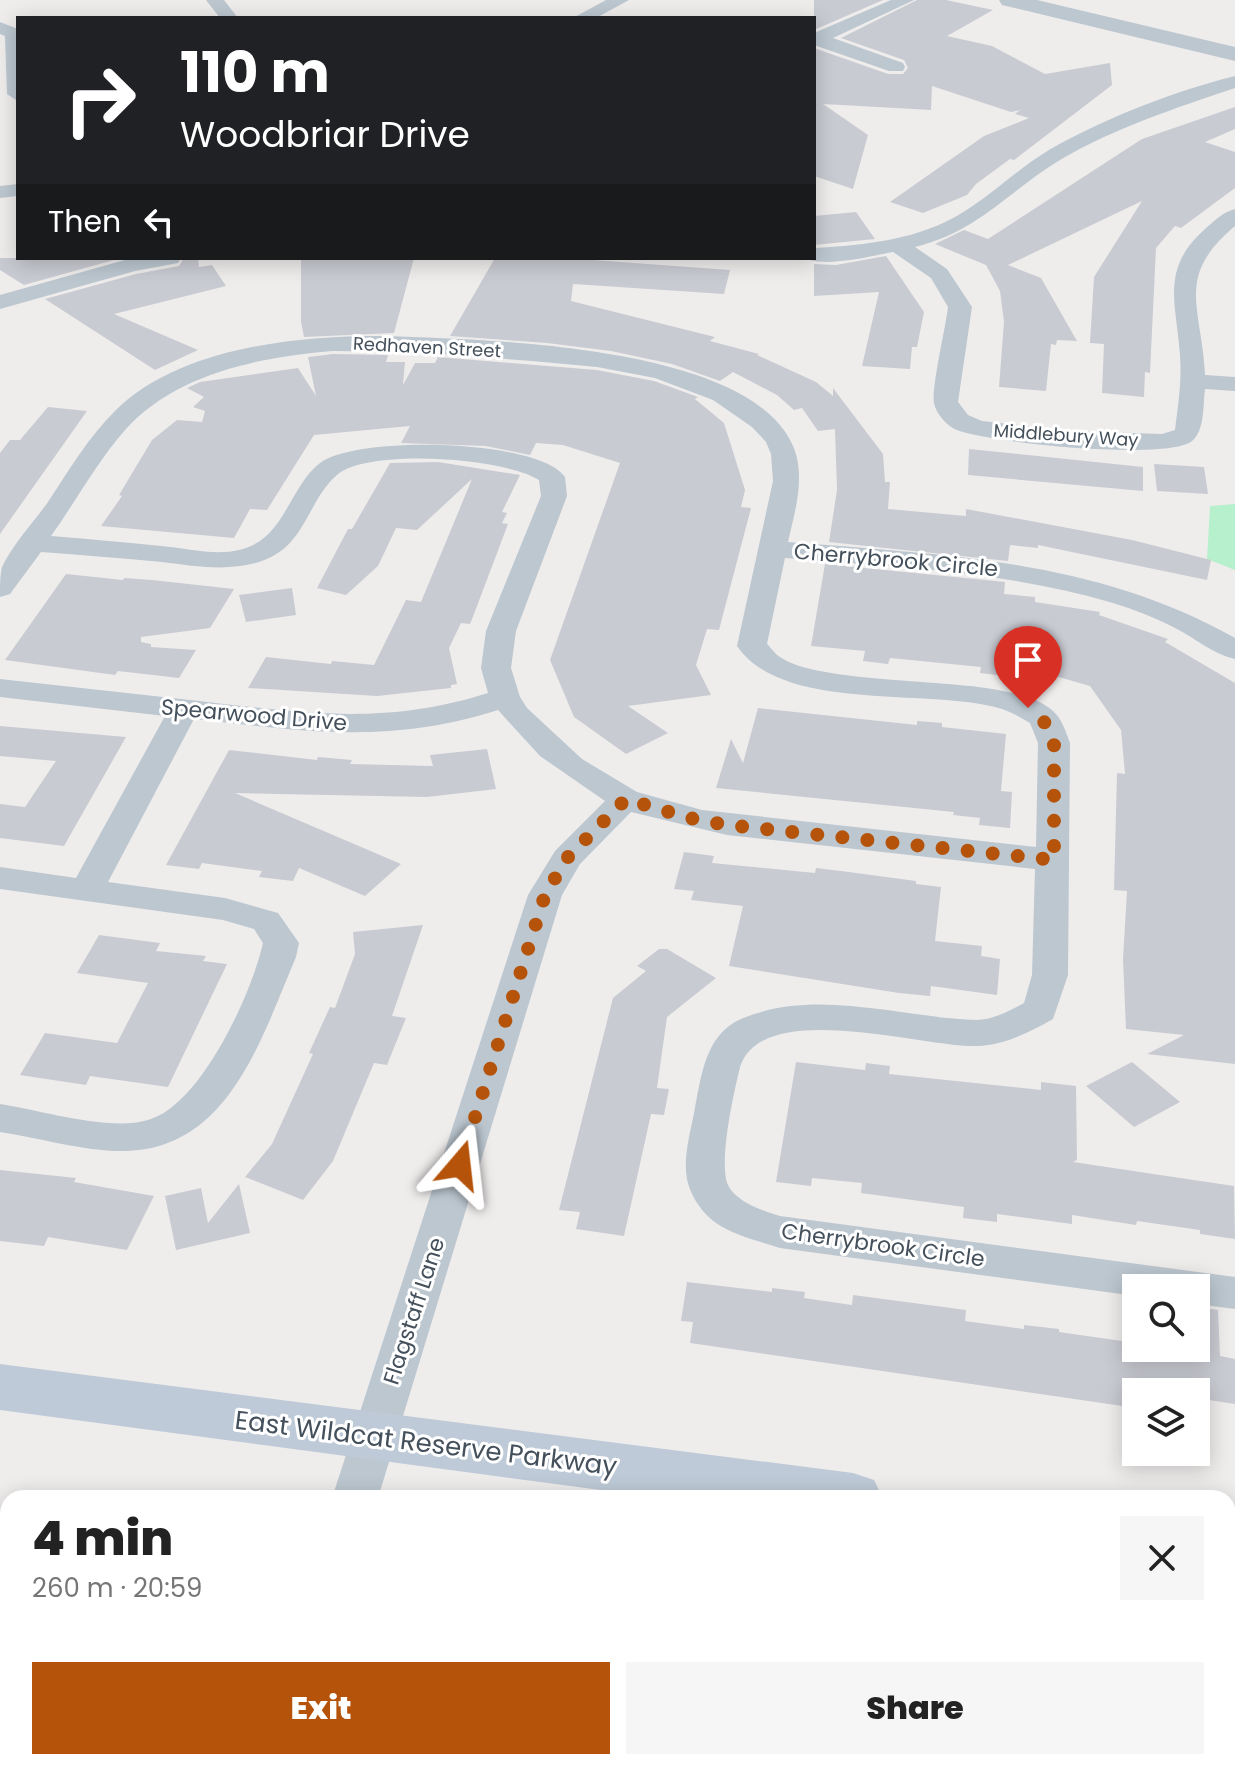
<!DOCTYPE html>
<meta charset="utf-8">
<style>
:root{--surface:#fff;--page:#f6f6f6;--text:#222;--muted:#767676;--accent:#b45309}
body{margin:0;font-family:Poppins,sans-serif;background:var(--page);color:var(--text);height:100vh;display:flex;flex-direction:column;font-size:30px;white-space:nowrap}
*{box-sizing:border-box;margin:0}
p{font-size:26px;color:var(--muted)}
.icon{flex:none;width:44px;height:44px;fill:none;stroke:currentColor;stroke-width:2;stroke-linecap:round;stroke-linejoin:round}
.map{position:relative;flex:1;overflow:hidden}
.details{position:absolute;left:0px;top:1490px;width:1236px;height:280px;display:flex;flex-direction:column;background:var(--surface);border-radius:24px 24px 0 0;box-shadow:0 4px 20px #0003}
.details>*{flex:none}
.hud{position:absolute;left:16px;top:16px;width:800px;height:244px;border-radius:0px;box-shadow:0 4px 20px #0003;background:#202124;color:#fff;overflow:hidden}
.buttons{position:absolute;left:1122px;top:1274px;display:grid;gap:16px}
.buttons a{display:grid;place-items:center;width:88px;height:88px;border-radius:0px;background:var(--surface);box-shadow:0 4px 20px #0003;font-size:40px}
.pin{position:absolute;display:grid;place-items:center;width:68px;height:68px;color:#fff;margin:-82px -34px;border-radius:50% 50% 50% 0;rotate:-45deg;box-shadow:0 0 8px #0007}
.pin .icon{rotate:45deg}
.me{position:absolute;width:88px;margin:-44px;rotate:17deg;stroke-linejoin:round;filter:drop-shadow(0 0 6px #0008)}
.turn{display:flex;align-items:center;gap:28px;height:168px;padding:0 32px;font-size:36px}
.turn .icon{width:104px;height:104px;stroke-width:2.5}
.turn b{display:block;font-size:56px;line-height:68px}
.then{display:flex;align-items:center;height:76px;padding:0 32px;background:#0003;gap:16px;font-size:30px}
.round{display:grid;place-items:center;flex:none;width:84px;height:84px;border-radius:0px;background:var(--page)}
.headline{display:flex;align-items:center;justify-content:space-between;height:136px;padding:0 32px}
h1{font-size:48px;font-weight:800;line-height:60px}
.primary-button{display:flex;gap:16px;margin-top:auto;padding:16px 32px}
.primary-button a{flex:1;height:92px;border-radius:0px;background:var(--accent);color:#fff;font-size:32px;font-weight:800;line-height:92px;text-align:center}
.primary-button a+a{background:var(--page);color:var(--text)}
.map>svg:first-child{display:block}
.green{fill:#b7f0cd}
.building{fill:#c9cbd2}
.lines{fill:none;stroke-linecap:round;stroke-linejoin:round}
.minor{fill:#bcc7d0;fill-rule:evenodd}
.tertiary{fill:#bcc7d0;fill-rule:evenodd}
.secondary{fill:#becad7;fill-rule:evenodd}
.route{stroke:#b45309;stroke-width:14;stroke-dasharray:0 25.2}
.labels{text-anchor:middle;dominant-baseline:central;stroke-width:6;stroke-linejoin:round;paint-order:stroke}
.far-street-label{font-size:18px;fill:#44505b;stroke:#fff}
.street-label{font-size:22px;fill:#44505b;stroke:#fff}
.near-street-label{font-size:26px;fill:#44505b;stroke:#fff}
</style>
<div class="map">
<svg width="1235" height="1770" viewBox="0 0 1235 1770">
<rect width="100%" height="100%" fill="#efecec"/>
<g class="green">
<polygon points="1235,504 1235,570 1207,559 1210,506"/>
<polygon points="0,1516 8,1517 8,1762 213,1762 211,1770 0,1770"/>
</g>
<g class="building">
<polygon points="814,0 883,0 814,30"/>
<polygon points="917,0 946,0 993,10 947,36 992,46 1045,74 1110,63 1112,85 1014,160 1010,159 976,184 967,195 923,213 890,202 984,136 1029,118 1015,114 1020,110 1011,112 932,86 931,110 823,104 868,135 853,189 814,176 814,48 888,74 903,74 908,68 904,60 841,38"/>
<polygon points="1235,107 1235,129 1205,142 1235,152 1235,188 1181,228 1175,226 1156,248 1150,373 1145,372 1144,397 1102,393 1104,344 1090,343 1094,277 1142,201 1008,265 1041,278 1077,341 1057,340 1056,345 1051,344 1046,391 999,387 1004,322 1000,291 986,265 935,244 964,230 988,239 1142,139"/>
<polygon points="856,212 875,239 814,245 814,216"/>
<polygon points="886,256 924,312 917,347 912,347 910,369 862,366 879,292 814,296 814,264 836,265"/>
<polygon points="0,258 121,258 24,285 0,270"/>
<polygon points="184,258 198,258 199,267 212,265 226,286 114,314 198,350 155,370 45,299 136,274 179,266"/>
<polygon points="301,258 414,258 394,333 304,337 301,322"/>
<polygon points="495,258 565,258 730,270 724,294 573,284 571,301 715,337 710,341 759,354 757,355 816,382 833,396 833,388 883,454 885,482 890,482 888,509 966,516 966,509 1132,540 1211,560 1207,580 1038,545 1038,548 1010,545 1008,561 829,542 837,490 835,429 818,431 802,408 794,410 777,395 733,372 720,381 672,364 611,351 547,343 450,336"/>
<polygon points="333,354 388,355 386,362 405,362 403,385 415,363 435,363 438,357 597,370 654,381 698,397 695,399 724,423 745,490 741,507 751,508 719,630 707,629 696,665 711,695 628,706 668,733 626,754 574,717 550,660 620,463 563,445 536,443 530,455 486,446 401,443 410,426 314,435 267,510 250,509 234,538 101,526 122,496 119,495 152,440 177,420 202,422 205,411 193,407 204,397 187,388 200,382 298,368 316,396 308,357"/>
<polygon points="48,407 87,411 0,534 0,453 10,440 20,440"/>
<polygon points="969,449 1143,467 1143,491 968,475"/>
<polygon points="438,462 520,475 502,512 507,513 502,523 508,524 474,614 470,624 461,623 449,648 457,684 451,685 451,688 377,696 248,688 266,657 331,664 332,661 374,665 406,600 421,602 472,479 417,530 396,528 378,566 346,595 317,588 348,529 352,529 390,463"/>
<polygon points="1154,464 1204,467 1208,494 1157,491"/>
<polygon points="825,564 1005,582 1004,594 1035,597 1035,602 1100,612 1099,615 1168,639 1165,642 1235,683 1235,1064 1147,1054 1184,1035 1126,1029 1123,959 1127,891 1114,890 1117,773 1125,774 1121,730 1090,686 1006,662 1005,676 980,673 981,667 890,658 888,664 863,661 865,651 811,646"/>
<polygon points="66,574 123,580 124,578 152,580 234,589 210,628 141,637 141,642 151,644 151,647 196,650 179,678 118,671 115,675 5,660"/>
<polygon points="292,588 296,615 246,622 239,595"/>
<polygon points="758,708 917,725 917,721 942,723 942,727 1006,734 1001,791 1012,792 1010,828 979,825 980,818 953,815 954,812 716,788 731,739 743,763"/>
<polygon points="0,726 126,737 64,846 0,838 0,804 25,807 56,761 0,756"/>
<polygon points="487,749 496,789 427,797 235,793 401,864 365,896 299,868 293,881 259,877 262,871 202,863 199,869 166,865 229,750 317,760 318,757 352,760 350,764 433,766 430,755"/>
<polygon points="684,852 714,856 712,863 815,873 816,868 841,871 916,881 916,884 941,887 935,941 982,946 981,956 1000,959 997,995 931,986 930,996 899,993 729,966 743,906 691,900 694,891 674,889"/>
<polygon points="423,925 392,1016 406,1018 387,1065 374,1063 333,1161 303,1200 245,1177 272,1144 313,1054 309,1053 330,1007 335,1008 355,954 353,932"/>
<polygon points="99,935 160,943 156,951 206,956 203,961 227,964 168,1087 90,1076 86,1085 20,1075 45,1033 117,1043 148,983 77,973"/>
<polygon points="659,949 667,949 716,978 667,1017 657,1088 669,1089 664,1115 651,1114 624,1236 576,1229 580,1212 559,1210 613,998 646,971 637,966"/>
<polygon points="796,1062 865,1070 866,1063 890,1066 889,1074 1041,1090 1041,1082 1076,1086 1077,1160 1073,1162 1234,1186 1235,1239 1200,1234 1200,1230 1137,1221 1136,1225 1072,1215 1072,1224 997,1214 997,1222 963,1218 964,1207 861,1193 862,1183 812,1178 811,1186 776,1182"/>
<polygon points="1132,1062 1180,1102 1134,1127 1086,1086"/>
<polygon points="0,1170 76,1178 74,1182 154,1196 127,1250 48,1237 44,1246 0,1241"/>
<polygon points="239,1184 250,1233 176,1250 165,1196 201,1188 208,1223"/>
<polygon points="687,1282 772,1292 772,1288 805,1292 804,1298 852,1305 853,1295 966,1310 965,1321 1024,1329 1024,1325 1059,1329 1059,1332 1136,1343 1136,1348 1196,1348 1196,1307 1218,1310 1220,1356 1235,1359 1235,1404 1196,1398 1196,1392 1136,1392 1136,1408 690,1343 693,1322 681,1321"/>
</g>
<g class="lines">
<g class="minor">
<polygon points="206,0 224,0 238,18 220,18"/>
<polygon points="606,0 629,0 596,18 573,18"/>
<polygon points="891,0 914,0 833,38 903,63 905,67 903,71 889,71 814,45 814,33"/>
<polygon points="0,22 18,29 16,100 7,94 5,36 0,34"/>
<path d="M1235,76V88C1176,108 1114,128 1060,160C1007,192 979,231 915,247L947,269L972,307L958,402L968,415L982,421L1072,431L1162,434L1175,430C1178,405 1182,381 1180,356C1177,304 1159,270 1205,229C1214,221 1223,212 1235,209V226C1174,277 1202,307 1205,375L1235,377V391L1205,389C1203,404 1205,431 1192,441C1167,461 990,443 957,430C948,427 936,414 934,403C931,390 946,325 948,307L931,278L893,252C872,256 824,268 805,258H814V248C866,245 920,240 965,211C994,193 1019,168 1049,150C1105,118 1172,92 1235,76Z"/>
<polygon points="18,184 18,196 0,198 0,186"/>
<polygon points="132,258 181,258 178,263 135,271 0,309 0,295"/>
<path d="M388,336C484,340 750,344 793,446C806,476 795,511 788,542C945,555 1095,559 1235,638V659C1213,654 1195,638 1175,628C1156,618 1133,609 1113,603C1006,571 895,567 785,558L767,644C771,648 775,654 780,657C816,683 951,679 1003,691C1019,694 1040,699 1053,711C1062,719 1066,732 1070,743L1068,975L1053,1019C1030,1032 1004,1045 978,1046C923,1048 763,997 740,1067C734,1092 718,1162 728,1185C736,1202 763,1211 780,1216L1235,1277V1309L1196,1304V1288H1136V1296L780,1248C753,1239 717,1232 700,1207C694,1199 689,1189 687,1179C683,1158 690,1134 694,1113C701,1079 704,1035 741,1019C816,987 900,1018 977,1020C995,1019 1009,1011 1024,1003L1032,975L1035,869L727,835L631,812L580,864L562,895L378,1498H332L528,895L555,851L605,801L540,756L498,710C388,745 305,731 194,719L108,882L225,898L278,913L299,943L296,957C262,1036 230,1148 127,1151C85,1152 41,1138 0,1132V1104C41,1110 112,1133 151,1119C202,1102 252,993 263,943L254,929L223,920L0,889V867L76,878L165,716L0,697V679C66,686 133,694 199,701C304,713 384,726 488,693L481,668L486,631L541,496L539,480C505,458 371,448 338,474C306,501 307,547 259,562C226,572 195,566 162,562C122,558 81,555 41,552L10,594L0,597C0,588 0,574 2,567C13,544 33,523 48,502C69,470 89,436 117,409C182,346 303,335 388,336ZM333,351L416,352L532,361L597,367L655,378L713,400L752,427L766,442L771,454L773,481L737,646C784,714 929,687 1002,709C1012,712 1021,718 1030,723L1038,743L1036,847L702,810L637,792L582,759L527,708L520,697L511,668L516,631L567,496L565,477C539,439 357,435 320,463C288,488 285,540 239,550C214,556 186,548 161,546C124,542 88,539 51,536C76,501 97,462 125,430C176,373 260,357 333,351Z"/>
<polygon points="251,1762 301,1762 300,1770 250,1770"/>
</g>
<polygon class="tertiary" points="999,0 1037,0 1235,47 1235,61 1002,5"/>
<g class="secondary">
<polygon points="0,1364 853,1473 874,1480 883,1498 661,1498 0,1410"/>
<polygon points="1228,1519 1235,1520 1235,1574 1228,1573"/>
</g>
</g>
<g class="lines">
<path class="route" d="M460,1165L545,895L567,858L626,799L689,818L727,825L1054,860V743C1049,726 1043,718 1028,708"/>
</g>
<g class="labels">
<g class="far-street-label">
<text transform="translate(427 347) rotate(3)">Redhaven Street</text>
<text transform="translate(1066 435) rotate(4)">Middlebury Way</text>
</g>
<g class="street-label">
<text transform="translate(896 560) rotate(5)">Cherrybrook Circle</text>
<text transform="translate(254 715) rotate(5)">Spearwood Drive</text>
<text transform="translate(883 1245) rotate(8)">Cherrybrook Circle</text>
<text transform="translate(414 1311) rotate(-72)">Flagstaff Lane</text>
</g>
<g class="near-street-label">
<text transform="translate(426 1443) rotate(7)">East Wildcat Reserve Parkway</text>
</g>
</g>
</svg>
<div class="buttons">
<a><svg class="icon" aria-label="search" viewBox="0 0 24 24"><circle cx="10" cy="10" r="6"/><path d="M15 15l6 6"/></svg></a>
<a><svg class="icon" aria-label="layers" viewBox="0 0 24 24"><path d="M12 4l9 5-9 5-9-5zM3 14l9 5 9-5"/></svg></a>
</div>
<div class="pin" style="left:1028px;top:708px;background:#d93025"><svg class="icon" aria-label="arrive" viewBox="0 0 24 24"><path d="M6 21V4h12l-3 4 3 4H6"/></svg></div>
<svg class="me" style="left:460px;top:1165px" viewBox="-20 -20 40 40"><path d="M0-17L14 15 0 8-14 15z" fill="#b45309" stroke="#fff" stroke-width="4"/></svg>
<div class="hud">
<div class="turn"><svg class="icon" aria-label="right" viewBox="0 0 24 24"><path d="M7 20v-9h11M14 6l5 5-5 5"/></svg><div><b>110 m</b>Woodbriar Drive</div></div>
<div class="then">Then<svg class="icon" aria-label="left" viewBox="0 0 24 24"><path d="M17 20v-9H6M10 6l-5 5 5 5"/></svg></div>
</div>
<section class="details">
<div class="headline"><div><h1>4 min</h1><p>260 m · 20:59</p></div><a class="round"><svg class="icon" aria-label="close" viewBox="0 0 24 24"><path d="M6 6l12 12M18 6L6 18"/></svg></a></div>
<div class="primary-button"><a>Exit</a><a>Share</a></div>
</section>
</div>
